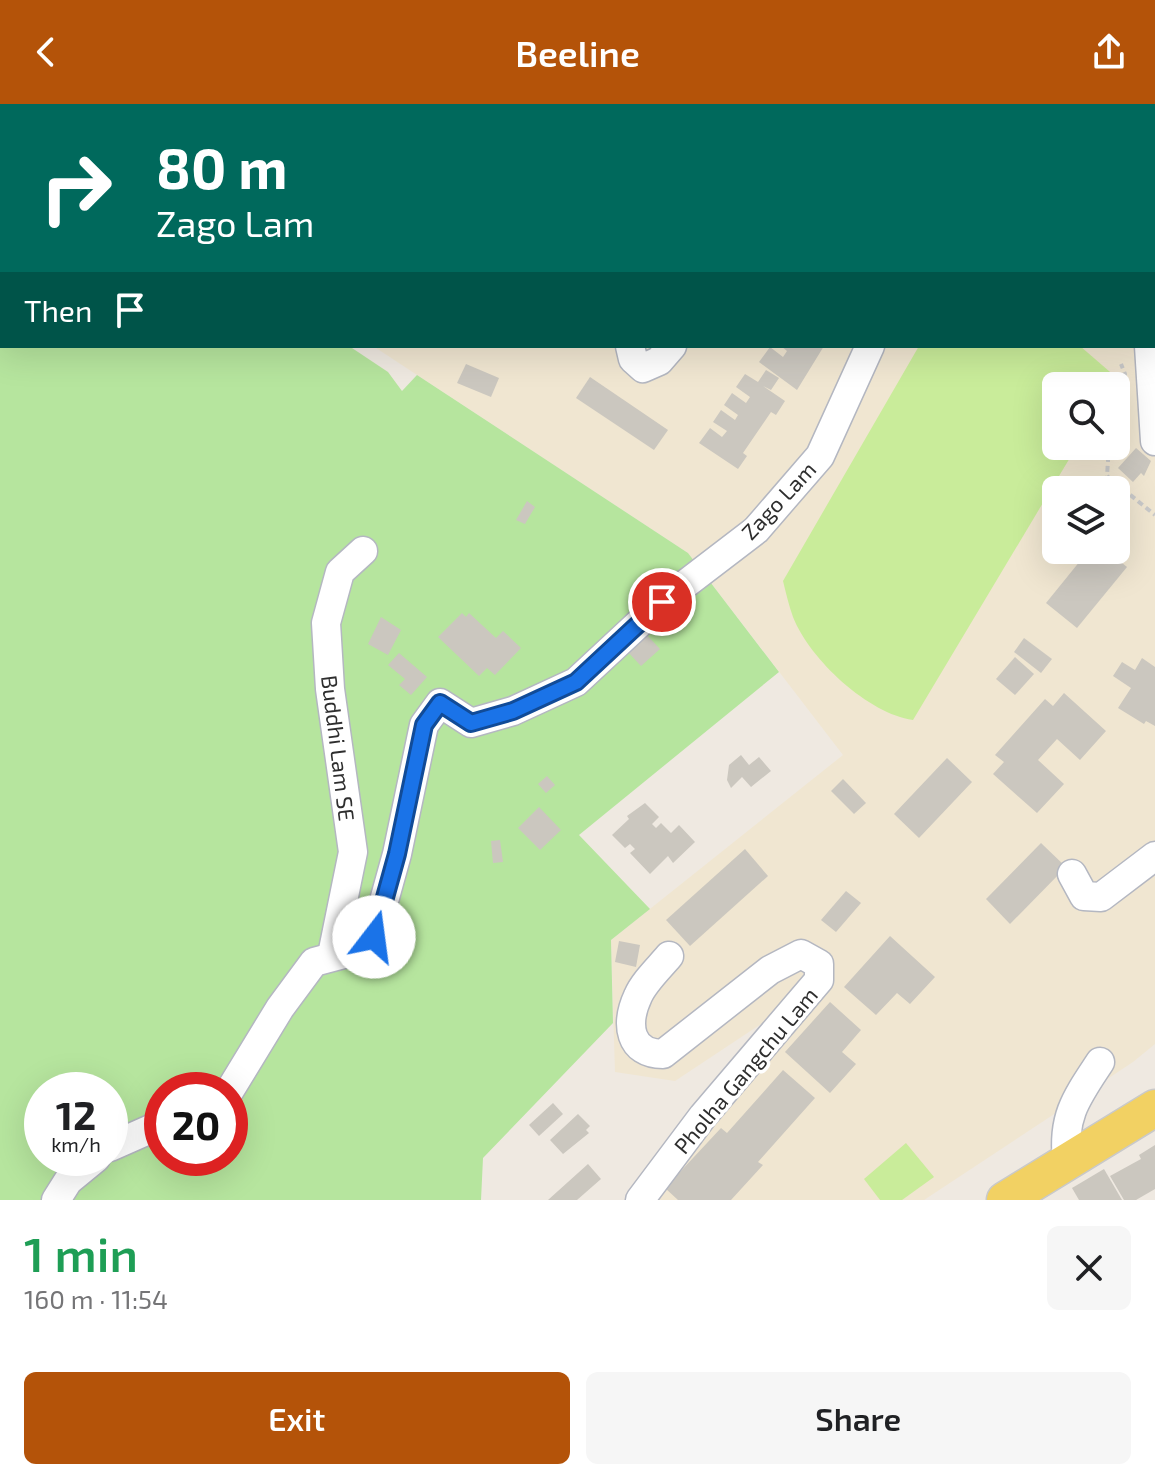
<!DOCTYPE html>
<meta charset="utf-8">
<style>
:root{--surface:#fff;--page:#f6f6f6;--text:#202124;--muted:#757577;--accent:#b45309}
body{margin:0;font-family:"Exo 2",sans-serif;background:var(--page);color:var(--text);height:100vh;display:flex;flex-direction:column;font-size:30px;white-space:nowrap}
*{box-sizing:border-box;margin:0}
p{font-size:26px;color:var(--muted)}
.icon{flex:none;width:44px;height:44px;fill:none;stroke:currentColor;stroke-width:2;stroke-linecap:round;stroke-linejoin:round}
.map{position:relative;height:1096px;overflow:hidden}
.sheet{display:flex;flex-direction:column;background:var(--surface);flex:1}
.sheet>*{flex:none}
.guide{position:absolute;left:0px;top:0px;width:1156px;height:244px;box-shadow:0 8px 32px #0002;background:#00695c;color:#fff;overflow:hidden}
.buttons{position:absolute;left:1042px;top:268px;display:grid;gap:16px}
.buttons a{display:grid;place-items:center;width:88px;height:88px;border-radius:12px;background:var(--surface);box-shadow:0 8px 32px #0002;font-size:40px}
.speed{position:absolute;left:24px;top:968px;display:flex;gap:16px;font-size:40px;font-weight:700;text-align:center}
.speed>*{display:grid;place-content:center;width:104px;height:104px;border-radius:50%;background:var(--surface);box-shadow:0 8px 32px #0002;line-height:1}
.speed small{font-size:20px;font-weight:400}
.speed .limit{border:12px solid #d22;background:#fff;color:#111}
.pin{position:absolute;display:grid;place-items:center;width:68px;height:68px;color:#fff;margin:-34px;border:4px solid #fff;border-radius:50%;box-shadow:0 2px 8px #0007}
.me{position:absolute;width:88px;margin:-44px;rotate:15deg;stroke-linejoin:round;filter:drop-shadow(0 0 6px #0008)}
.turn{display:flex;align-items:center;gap:28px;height:168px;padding:0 24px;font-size:36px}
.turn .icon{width:104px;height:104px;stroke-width:2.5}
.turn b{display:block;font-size:56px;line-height:68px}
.then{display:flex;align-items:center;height:76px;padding:0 24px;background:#0003;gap:16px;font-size:30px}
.round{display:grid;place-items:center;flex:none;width:84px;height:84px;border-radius:12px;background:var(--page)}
.headline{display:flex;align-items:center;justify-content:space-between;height:136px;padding:0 24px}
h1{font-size:48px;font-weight:600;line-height:60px;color:#1e9e55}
.cta{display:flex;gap:16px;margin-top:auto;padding:16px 24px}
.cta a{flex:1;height:92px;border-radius:12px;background:var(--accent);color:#fff;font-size:32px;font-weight:600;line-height:92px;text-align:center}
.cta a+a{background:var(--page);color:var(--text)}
header{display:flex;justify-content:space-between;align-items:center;height:104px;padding:0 24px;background:var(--accent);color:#fff;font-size:36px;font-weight:600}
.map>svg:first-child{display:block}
.education{fill:#f0e6d1;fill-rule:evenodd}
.green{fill:#b6e59e;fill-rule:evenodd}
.pitch{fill:#c9ec9a}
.building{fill:#cbc7bf}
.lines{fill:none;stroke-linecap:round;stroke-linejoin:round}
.minor-casing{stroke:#b4b7c1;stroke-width:31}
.major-casing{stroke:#c9c9c9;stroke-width:39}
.path{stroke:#c9c9c9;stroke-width:4;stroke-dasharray:6 4;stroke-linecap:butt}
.minor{stroke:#fff;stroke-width:28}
.major{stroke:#f2d163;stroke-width:36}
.route-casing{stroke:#114b97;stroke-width:20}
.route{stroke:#1a73e8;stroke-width:14}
.labels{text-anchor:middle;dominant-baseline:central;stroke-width:7;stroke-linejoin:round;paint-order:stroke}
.street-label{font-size:22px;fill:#2e2e2e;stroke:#fff}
</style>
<header><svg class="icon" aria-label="back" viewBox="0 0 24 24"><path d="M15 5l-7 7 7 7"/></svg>Beeline<svg class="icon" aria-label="share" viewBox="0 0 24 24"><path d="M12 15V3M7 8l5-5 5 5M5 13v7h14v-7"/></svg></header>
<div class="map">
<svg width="1155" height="1096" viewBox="0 0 1155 1096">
<rect width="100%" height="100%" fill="#efe9e1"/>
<path class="education" d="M282,0L1155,1V940L1133,958L924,1096H645L797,896L675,977L615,968L611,836L843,651L688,449L373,242H1154V2ZM1056,282H1116V342H1056ZM1056,386H1116V446H1056Z"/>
<path class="green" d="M0,166L2,242H349L388,268L402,287L417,271L688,449L779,568L579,731L650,805L611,836L613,919L483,1054L481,1096H0ZM42,986H110V1054H42ZM162,986H230V1054H162Z"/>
<g class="pitch">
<path d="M919,242H1080L1117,274L1113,282H1056V342H1077L913,616C869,610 810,556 793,513C789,502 786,489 783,477Z"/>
<polygon points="906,1039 934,1073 902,1096 880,1096 864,1075"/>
</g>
<g class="building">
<polygon points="781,242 824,242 797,286 759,258 770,243 783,253 787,247"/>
<polygon points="466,260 499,274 491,293 457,279"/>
<polygon points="766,266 779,274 771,286 763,282 785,297 776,311 771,308 743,349 747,352 738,365 699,339 710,324 722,333 727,327 713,318 721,306 735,316 738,311 724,301 732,289 746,299 750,293 736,283 745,270 758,278"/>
<polygon points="590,273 668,326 654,346 576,294"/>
<polygon points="1136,344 1151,357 1144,372 1141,369 1133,378 1118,364"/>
<polygon points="527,397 535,403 525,420 516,416"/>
<polygon points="1089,446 1106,446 1127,463 1077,524 1046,499"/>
<polygon points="462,509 466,513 469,509 496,534 503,527 521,544 495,571 487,564 479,572 438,533"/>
<polygon points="381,513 401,526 388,551 368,540"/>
<polygon points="644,528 660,545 641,562 626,546"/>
<polygon points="1024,534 1052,555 1041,569 1014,548"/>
<polygon points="399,549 427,573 411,591 399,581 405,575 388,561"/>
<polygon points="1015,553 1034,570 1015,591 996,575"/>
<polygon points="1142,554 1155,563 1155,622 1146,617 1144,620 1118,604 1131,584 1113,572 1122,558 1135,566"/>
<polygon points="1064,589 1106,627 1080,656 1057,635 1038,656 1064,680 1037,709 993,670 1004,658 995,651 1045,595 1053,602"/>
<polygon points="741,651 749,661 759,653 771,667 751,683 742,673 731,684 727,676 729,661"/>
<polygon points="947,654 972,678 919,734 894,710"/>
<polygon points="547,672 555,681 546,689 538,680"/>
<polygon points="843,675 866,699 854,710 831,687"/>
<polygon points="645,699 659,713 652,720 656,724 661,719 671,729 679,721 695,738 673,759 668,752 650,770 630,749 635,745 630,740 625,744 612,731 629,715 627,712"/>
<polygon points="539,703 561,726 540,746 518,724"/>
<polygon points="500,736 503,758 493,759 491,737"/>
<polygon points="1041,739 1066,763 1010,820 986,795"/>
<polygon points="745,745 768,772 690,842 666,816"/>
<polygon points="846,787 861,799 836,828 821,816"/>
<polygon points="890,832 935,873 910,900 897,889 876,911 844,883"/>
<polygon points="619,837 640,841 636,863 615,858"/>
<polygon points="830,898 861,926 842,948 856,960 830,989 785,948"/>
<polygon points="783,966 815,994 758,1058 763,1061 731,1096 678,1096 665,1084 721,1024 727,1029"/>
<polygon points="553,999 563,1010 539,1032 529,1021"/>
<polygon points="578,1010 590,1022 586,1026 589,1029 563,1050 550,1036"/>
<polygon points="1155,1041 1155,1085 1136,1096 1124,1096 1110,1072 1141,1055 1139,1051"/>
<polygon points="588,1060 601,1075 577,1096 548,1096"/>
<polygon points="1104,1065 1122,1096 1079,1096 1072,1084"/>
</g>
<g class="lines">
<defs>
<g id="minor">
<polyline points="162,0 166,2"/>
<polyline points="291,0 294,2"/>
<polyline points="1142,0 1146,2"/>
<polyline points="266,2 268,0"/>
<polyline points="634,2 637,0"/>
<polyline points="694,2 695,0"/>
<polyline points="1154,49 1155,61"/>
<polyline points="1154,89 1155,81"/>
<polyline points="630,242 633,255 643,264 659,257 672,242"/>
<polyline points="1149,242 1155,337"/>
<polyline points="1072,770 1084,792 1101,793 1155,752"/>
<polyline points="332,851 353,748 330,585 326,519 340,468 363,447"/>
<polyline points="230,986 280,904 314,858 355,847 374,833 397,750 424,621 440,599 471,619 513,607 576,578 662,498 756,426 820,352 870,242"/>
<polyline points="110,1043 162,1020"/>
<path d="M1067,1056C1062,1012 1077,993 1100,958"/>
<polyline points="56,1096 68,1077 96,1054"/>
<path d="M640,1096L703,1012L819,876V860L801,850L770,866L663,950C629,950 625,920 638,892C644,878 659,864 669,852"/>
</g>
<polyline id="major" points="1005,1096 1155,1004"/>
</defs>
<use href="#minor" class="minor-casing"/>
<use href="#major" class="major-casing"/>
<g class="path">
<polyline points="1116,313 1125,270 1121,260"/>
<polyline points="1109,342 1107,372 1155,411"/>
</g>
<use href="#minor" class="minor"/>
<use href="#major" class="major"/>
</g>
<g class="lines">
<defs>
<polyline id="route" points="374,833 397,750 424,621 440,599 471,619 513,607 576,578 662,498"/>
</defs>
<use href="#route" class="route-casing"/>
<use href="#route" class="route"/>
</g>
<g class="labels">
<g class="street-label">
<text transform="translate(778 396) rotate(-47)">Zago Lam</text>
<text transform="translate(339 644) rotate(83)">Buddhi Lam SE</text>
<text transform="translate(745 966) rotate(-50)">Pholha Gangchu Lam</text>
</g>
</g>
</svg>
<div class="buttons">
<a><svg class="icon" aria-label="search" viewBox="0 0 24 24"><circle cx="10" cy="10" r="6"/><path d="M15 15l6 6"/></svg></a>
<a><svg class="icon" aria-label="layers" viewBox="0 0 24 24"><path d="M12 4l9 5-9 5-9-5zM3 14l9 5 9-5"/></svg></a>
</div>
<div class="speed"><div>12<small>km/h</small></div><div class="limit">20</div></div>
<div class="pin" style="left:662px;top:498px;background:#d93025"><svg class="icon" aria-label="arrive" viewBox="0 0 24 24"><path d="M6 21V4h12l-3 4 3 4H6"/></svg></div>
<svg class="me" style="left:374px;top:833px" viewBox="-20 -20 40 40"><circle r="19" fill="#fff"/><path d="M0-13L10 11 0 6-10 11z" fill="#1a73e8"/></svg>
<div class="guide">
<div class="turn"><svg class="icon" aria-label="right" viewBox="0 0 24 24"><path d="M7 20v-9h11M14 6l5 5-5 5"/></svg><div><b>80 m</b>Zago Lam</div></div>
<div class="then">Then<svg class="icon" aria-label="arrive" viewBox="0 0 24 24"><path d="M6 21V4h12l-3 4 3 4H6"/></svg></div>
</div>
</div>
<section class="sheet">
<div class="headline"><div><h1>1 min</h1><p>160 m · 11:54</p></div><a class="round"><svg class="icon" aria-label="close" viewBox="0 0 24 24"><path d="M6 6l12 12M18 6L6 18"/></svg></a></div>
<div class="cta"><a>Exit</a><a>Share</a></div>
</section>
